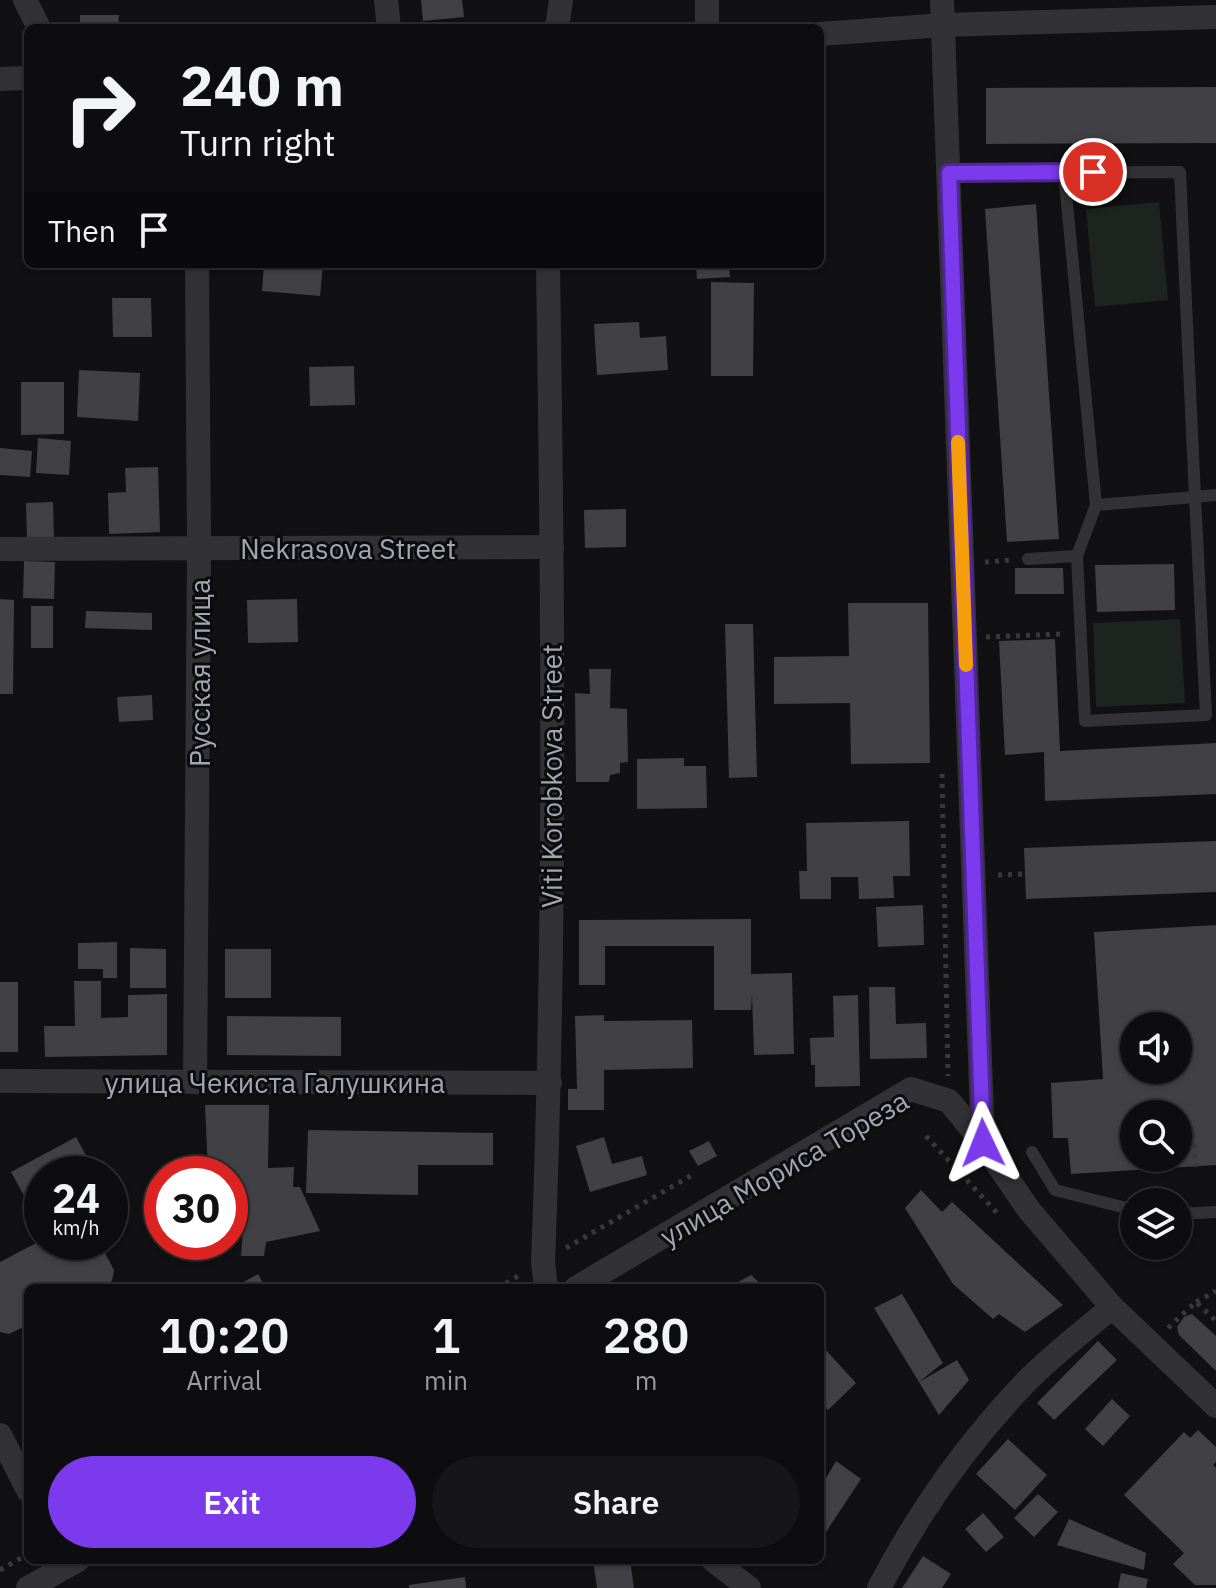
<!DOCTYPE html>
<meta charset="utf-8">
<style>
:root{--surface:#0d0c0e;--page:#161517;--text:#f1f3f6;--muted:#9a9b9e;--line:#2d2c2e;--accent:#7c3aed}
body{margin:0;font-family:"IBM Plex Sans",sans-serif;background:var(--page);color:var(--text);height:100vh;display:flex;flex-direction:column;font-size:30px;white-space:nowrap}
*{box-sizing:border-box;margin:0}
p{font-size:26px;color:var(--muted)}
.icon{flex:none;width:44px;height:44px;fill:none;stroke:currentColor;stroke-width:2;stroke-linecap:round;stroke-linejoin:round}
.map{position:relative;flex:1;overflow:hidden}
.panel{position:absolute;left:24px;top:1284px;width:800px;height:280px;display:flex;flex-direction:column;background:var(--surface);border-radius:12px;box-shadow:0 2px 6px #0004,0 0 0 2px var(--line)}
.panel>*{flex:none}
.top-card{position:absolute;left:24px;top:24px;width:800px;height:244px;border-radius:12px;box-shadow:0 2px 6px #0004,0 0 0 2px var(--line);background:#0d0c0e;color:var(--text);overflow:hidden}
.tools{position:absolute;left:1120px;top:1012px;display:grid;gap:16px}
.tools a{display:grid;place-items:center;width:72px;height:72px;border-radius:50%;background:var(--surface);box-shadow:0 2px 6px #0004,0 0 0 2px var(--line);font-size:40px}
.speed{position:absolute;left:24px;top:1156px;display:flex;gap:16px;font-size:40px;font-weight:700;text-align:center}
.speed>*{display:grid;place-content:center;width:104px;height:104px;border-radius:50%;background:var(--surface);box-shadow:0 2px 6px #0004,0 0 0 2px var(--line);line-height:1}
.speed small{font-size:20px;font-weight:400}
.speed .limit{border:12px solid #d22;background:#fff;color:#111}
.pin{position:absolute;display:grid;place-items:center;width:68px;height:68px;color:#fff;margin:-34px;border:4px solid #fff;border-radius:50%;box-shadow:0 2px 8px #0007}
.me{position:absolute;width:88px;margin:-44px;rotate:358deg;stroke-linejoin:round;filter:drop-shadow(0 0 6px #0008)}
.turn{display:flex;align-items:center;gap:28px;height:168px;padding:0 24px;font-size:36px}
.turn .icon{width:104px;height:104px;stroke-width:2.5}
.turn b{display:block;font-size:56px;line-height:68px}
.then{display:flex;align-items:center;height:76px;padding:0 24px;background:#0003;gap:16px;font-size:30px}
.eta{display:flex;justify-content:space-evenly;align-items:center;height:136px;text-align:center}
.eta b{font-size:48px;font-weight:600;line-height:56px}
.button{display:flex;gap:16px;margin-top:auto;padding:16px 24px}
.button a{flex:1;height:92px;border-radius:48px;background:var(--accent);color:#fff;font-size:32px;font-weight:600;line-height:92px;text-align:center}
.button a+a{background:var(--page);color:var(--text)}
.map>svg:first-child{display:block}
.green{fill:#1d241f}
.building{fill:#404045;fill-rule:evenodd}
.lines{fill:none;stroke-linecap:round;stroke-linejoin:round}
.path{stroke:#38383d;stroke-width:5;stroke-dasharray:4 6;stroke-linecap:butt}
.lane{stroke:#323236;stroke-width:12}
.street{stroke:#323236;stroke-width:24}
.route-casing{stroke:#51269a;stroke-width:20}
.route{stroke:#7c3aed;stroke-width:14}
.slow{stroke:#f59e0b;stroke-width:14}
.labels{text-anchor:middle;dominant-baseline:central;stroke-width:6;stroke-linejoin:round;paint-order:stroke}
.street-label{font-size:28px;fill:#a3a5b1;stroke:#0c0b0d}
</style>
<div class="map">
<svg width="1216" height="1588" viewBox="0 0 1216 1588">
<rect width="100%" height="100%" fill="#111012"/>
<g class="green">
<polygon points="1159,202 1168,300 1095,307 1086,209"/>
<polygon points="1180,619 1185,703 1096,707 1093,623"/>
</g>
<g class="building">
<polygon points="421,0 462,0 464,17 423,21"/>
<polygon points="80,15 119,15 118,28 80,28"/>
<polygon points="1216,87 1216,143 986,144 986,88"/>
<polygon points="1036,204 1059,539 1007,542 985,209"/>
<polygon points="264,264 323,264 320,296 262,291"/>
<polygon points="696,264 729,264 730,277 697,279"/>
<polygon points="711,282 754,283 753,376 711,376"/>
<polygon points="112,298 151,298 152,337 113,337"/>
<polygon points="639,322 640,338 666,336 668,370 597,375 594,324"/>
<polygon points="354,366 355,405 310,406 309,367"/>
<polygon points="79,370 140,373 138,421 77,417"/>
<polygon points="21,382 64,382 64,434 21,435"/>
<polygon points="38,438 71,441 69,475 36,473"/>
<polygon points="0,448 32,451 30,477 0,475"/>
<polygon points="158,467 160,532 109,534 108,493 126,492 125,468"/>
<polygon points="53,502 54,539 27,540 26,503"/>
<polygon points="626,509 626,547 585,548 584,510"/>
<polygon points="24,561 55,562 54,599 23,598"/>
<polygon points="1174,564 1175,610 1097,612 1095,565"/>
<polygon points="1015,568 1063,568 1064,594 1015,594"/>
<polygon points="0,599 14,600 13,694 0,694"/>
<polygon points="297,599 298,642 248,643 247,600"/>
<polygon points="848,603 928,603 930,763 851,764 850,703 774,704 774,657 849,656"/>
<rect x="31" y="606" width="22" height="42"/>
<polygon points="86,611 152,613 152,630 85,628"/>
<polygon points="725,624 753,624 757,777 729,778"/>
<polygon points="1055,639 1060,751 1216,743 1216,794 1045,801 1044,752 1005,755 999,641"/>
<polygon points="589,669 611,669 610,708 627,709 628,762 620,763 620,773 610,775 609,782 576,782 575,693 590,694"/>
<polygon points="152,695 153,720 119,722 117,697"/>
<polygon points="684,758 684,766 706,766 707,808 637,809 637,759"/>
<polygon points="909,821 910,876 893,876 894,898 859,899 858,877 831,877 831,899 800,899 799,871 807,871 806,823"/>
<polygon points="1216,841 1216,892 1026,899 1024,848"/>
<polygon points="923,905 924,945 878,947 876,907"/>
<polygon points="751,919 751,974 792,973 794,1054 754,1055 752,994 751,1010 714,1010 714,946 605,946 605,985 579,985 579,920"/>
<path d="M1216,925V1165L1071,1174L1068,1138H1053L1051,1083L1103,1079L1094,932ZM1134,1026H1178V1070H1134ZM1134,1114H1178V1158H1134Z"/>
<polygon points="117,942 117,978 103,978 103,969 78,969 78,943"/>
<polygon points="130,948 166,949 166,988 130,988"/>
<rect x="225" y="949" width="46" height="49"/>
<polygon points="74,981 101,981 101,1018 128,1017 128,995 167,994 167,1055 45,1057 44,1026 75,1026"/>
<rect x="0" y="982" width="18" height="70"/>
<polygon points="869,987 895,987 896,1024 926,1023 927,1058 870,1059"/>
<polygon points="858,995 860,1086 815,1087 815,1065 811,1065 810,1038 834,1037 833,996"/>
<polygon points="604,1015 604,1021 692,1020 693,1068 604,1070 604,1110 568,1110 568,1089 577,1089 575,1016"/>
<polygon points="227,1016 341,1017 341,1056 227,1055"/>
<polygon points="205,1105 269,1105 268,1168 294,1167 293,1187 300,1187 320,1231 266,1242 264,1256 241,1256 243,1228 230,1228 230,1174 208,1171"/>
<polygon points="308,1130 493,1133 493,1165 418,1165 418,1195 306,1193"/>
<polygon points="76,1137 96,1174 42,1174 42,1218 38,1221 11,1172"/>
<polygon points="604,1137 612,1164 642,1156 647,1175 590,1192 576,1146"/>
<polygon points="709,1141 717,1156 698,1166 689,1151"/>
<polygon points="921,1190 942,1212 952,1202 1063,1305 1025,1332 999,1314 993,1319 953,1284 905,1208"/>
<polygon points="42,1240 99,1242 114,1270 112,1281 99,1288 28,1288 28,1325 9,1334 0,1332 0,1262"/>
<polygon points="258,1274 266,1288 233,1288"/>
<polygon points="751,1275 765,1288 727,1288"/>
<polygon points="902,1294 943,1363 919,1382 957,1360 969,1380 939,1415 919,1382 874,1308"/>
<polygon points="1192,1314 1216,1336 1216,1371 1179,1335 1177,1327 1184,1317"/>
<polygon points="1098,1341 1117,1360 1054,1420 1037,1403"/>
<polygon points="823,1347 856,1383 828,1410 820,1402 820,1350"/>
<polygon points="1112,1399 1130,1416 1103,1446 1085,1429"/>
<polygon points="1198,1430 1216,1447 1216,1462 1213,1465 1216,1468 1216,1585 1195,1585 1173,1564 1184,1553 1124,1495 1184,1432 1190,1438"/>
<polygon points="1008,1439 1047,1475 1015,1510 976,1474"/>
<polygon points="836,1461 861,1479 820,1541 820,1488"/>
<polygon points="1038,1494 1058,1512 1034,1537 1014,1518"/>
<polygon points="983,1513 1004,1537 986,1552 965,1529"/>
<polygon points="1069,1519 1146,1553 1144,1570 1057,1545"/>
<polygon points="923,1556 951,1574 942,1588 902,1588"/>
<polygon points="593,1560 630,1560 634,1588 597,1588"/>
<polygon points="1121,1573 1148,1579 1146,1588 1118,1588"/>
<polygon points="465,1577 466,1588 409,1588 409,1585"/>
</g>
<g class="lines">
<g class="path">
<polyline points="985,562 1011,560"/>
<polyline points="986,637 1064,634"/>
<polyline points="942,774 948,1076"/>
<polyline points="998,875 1025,874"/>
<polyline points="1193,1134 1196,1167"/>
<polyline points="926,1136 999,1215"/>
<polyline points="566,1248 694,1174"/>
<polyline points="497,1288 520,1275"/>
<polyline points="1196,1302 1216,1291"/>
<polyline points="1168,1328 1196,1302 1216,1321"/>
<polyline points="0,1570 28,1554"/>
</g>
<g class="lane">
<polyline points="1064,172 1096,505 1077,556 1085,721 1206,715 1195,497 1096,505"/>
<polyline points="949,173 1180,172 1195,497 1216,495"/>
<polyline points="1028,559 1077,556"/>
<polyline points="1032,1152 1055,1190 1134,1210"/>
<polyline points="1178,1214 1216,1212"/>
</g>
<g class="street">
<polyline points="25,0 39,28"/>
<polyline points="386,0 389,28"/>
<polyline points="707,0 707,28"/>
<polyline points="942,0 983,1143"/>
<polyline points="557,28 561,0"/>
<polyline points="820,34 943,25 1216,17"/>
<polyline points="0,79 28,78"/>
<polyline points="0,549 552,547"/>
<polyline points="0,1081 550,1083"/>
<polyline points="195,1082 199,548 197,264"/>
<path d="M546,1288L543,1262C556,930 553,597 548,264"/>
<polyline points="576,1288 911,1089 949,1101 983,1143 1029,1210 1112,1307 1216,1406"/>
<polyline points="0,1435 28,1490"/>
<polyline points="713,1560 749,1588"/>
<polyline points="28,1588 78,1560"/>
<path d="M879,1588C918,1513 966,1445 1024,1384C1051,1356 1083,1332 1112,1307"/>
</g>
</g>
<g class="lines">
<defs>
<polyline id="route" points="983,1143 949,173 1093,172"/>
</defs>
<use href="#route" class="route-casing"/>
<use href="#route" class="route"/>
<polyline class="slow" points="958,442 966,665"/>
</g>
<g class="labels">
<g class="street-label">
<text x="348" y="548">Nekrasova Street</text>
<text transform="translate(199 673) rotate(-90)">Русская улица</text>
<text transform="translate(551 776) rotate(-90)">Viti Korobkova Street</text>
<text x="275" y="1082">улица Чекиста Галушкина</text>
<text transform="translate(784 1168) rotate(-30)">улица Мориса Тореза</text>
</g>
</g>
</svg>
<div class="tools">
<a><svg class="icon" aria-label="sound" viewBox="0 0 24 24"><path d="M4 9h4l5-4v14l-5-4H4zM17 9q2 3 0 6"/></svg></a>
<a><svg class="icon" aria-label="search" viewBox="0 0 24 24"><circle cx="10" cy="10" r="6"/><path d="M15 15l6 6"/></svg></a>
<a><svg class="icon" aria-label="layers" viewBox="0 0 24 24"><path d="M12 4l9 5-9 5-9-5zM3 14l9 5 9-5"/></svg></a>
</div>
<div class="speed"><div>24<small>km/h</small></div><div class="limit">30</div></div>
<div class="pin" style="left:1093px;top:172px;background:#d93025"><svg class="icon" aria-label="arrive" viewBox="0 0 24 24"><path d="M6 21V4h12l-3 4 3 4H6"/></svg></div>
<svg class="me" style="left:983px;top:1143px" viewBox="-20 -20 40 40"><path d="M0-17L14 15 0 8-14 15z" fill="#7c3aed" stroke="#fff" stroke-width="4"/></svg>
<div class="top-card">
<div class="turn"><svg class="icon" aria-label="right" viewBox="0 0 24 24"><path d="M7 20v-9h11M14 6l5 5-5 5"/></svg><div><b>240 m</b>Turn right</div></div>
<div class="then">Then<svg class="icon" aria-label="arrive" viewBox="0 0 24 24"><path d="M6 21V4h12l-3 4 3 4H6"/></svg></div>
</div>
<section class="panel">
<div class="eta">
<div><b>10:20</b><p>Arrival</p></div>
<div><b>1</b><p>min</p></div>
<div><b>280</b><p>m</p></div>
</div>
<div class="button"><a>Exit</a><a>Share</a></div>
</section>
</div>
